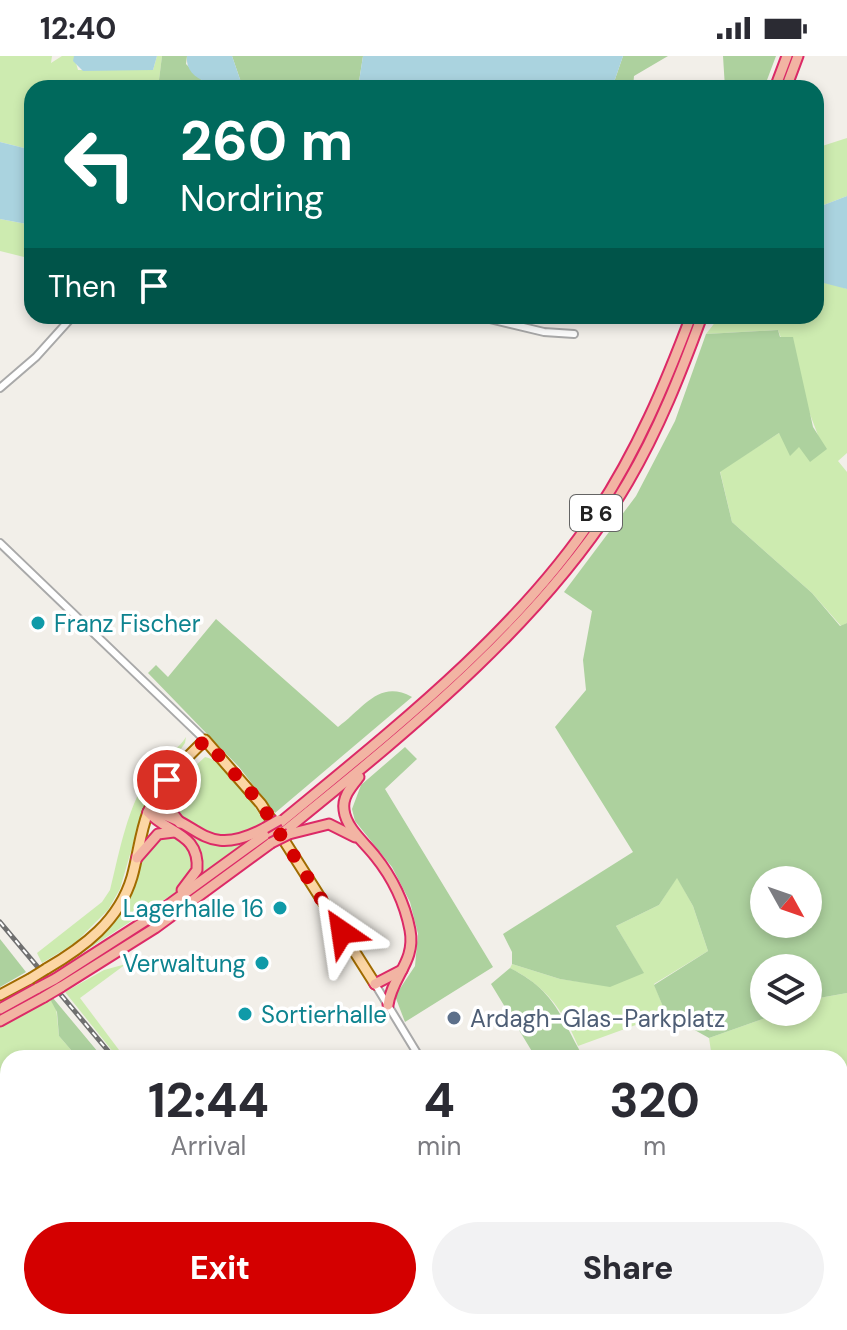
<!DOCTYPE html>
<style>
:root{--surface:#fff;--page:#f2f2f3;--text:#2b2b33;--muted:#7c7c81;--accent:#d40000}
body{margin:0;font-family:"DM Sans",sans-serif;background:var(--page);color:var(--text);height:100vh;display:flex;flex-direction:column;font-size:30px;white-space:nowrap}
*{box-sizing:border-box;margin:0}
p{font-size:26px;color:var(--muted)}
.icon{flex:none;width:44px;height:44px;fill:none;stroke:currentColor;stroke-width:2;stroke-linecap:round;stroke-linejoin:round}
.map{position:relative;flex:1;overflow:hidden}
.details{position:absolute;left:0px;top:994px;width:848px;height:280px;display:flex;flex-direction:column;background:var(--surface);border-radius:24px 24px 0 0;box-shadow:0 4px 12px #0003}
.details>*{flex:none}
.top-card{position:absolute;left:24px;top:24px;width:800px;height:244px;border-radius:24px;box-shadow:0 4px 12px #0003;background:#00695c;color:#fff;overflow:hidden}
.needle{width:52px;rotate:130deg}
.buttons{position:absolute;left:750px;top:810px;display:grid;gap:16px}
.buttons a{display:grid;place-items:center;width:72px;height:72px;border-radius:50%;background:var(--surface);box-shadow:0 4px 12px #0003;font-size:40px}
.pin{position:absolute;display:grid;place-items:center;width:68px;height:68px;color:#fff;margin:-34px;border:4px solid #fff;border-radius:50%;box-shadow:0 2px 8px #0007}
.me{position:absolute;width:88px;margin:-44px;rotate:328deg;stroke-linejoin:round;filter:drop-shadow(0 0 6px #0008)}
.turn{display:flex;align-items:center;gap:28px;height:168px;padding:0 24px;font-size:36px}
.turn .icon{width:104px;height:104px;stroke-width:2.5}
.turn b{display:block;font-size:56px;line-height:68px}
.then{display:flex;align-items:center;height:76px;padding:0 24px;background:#0003;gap:16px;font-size:30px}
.eta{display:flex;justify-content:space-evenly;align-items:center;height:136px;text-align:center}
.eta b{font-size:48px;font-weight:800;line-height:56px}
.primary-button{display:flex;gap:16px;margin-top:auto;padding:16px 24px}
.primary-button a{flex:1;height:92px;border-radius:48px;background:var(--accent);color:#fff;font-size:32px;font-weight:800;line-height:92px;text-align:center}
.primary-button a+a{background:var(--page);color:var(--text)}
.status{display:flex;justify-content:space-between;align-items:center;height:56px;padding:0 40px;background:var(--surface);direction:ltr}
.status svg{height:22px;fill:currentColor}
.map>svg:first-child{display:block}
.grass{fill:#cdebb0}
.forest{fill:#add19e;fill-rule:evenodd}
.water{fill:#aad3df}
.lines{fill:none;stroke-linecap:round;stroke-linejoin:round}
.minor-casing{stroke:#a9a9a9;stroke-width:10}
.primary-casing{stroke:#a06b00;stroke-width:13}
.trunk-casing{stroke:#dc2a67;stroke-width:13}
.minor{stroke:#fff;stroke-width:6}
.primary{stroke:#fcd6a4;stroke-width:9}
.trunk{stroke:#f2b4a3;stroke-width:9}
.rail-casing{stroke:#707070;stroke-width:5}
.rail{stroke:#fff;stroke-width:2;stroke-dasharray:6;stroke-linecap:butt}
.primary-bridge-casing{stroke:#a06b00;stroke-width:13;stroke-linecap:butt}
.trunk-bridge-casing{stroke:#dc2a67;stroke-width:13;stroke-linecap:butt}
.primary-bridge{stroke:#fcd6a4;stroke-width:9}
.trunk-bridge{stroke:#f2b4a3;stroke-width:9}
.route{stroke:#d40000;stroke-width:14;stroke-dasharray:0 25.2}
.culture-dot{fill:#0f9aa8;stroke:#fff;stroke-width:3}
.service-dot{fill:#5c6f8a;stroke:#fff;stroke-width:3}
.labels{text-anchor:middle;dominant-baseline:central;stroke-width:7;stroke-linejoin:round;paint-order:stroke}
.shield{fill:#fff;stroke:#646464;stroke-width:2}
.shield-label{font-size:22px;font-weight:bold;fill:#222}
.culture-label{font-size:24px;fill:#0d838f;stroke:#fff;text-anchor:start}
.service-label{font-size:24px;fill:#4e5e75;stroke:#fff;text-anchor:start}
</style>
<div class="status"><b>12:40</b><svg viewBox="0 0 49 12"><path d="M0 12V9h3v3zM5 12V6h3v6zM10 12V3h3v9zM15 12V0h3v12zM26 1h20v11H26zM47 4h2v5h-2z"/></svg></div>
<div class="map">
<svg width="847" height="1274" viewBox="0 0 847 1274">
<rect width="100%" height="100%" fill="#f2efe9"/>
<g class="grass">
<polygon points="0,0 52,0 51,7 62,0 74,0 78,14 153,14 157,0 162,0 158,32 32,32 32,94 0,86"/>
<polygon points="847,82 847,140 816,152 816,92"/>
<polygon points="0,163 32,169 32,203 0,195"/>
<polygon points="821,224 847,233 847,397 838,405 847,416 847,567 841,570 812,537 732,466 720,415 779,377 799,391 819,382 778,274 706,278 720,260 816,260 816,225"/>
<path d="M186,681L185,687L146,743L120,833L108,854L75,887L42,907L37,897L102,846L110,834C120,794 127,751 151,716C160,702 177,696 186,681Z"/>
<path d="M205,701C229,706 251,746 264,765C232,789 195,784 173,750L172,742L180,724Z"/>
<polygon points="158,762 204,785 242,789 199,820 202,808 196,787"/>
<path d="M170,778L181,781L194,794V814L179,834L50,918C53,911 105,879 119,859C136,834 137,786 170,778Z"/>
<path d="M677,821L693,850L708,895L654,928L666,958L578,990C563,954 546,930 510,912L512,908L560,923L610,930L643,916L616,870L659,849Z"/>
<polygon points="126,908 80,942 125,1002 118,1002 65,936 104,914"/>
<polygon points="847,937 847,1230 840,1239 840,1002 712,1002 709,982 782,956 808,956 808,944"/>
<polygon points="50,943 56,951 59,980 78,1002 8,1002 8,1151 0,1150 0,971"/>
<polygon points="687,1266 827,1266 824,1274 695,1274"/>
</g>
<g class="forest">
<polygon points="162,0 187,0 186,8 203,25 222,32 158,32"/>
<polygon points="232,0 363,0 358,32 298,32 285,27 278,32 243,32"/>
<polygon points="623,0 668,0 634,20 633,32 612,32"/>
<polygon points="723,0 776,0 764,32 725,32"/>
<path d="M778,274L780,281H793L813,371L827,393L810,406L799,391L790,400L779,377L720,416L732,466L812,537L840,570L847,567V937L808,944V912H764V956H782L709,982L666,958L654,929L708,895L693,850L677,822L659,849L616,870L644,917L610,931L560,923L512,908V896L503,878L633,796L555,671L586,634L583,604L592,555L564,536L636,440L675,365L706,278ZM764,824H808V868H764Z"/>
<path d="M216,563L338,671C364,652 379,623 412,641L275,757L239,711L148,617L156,609L168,621Z"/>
<polygon points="405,691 417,703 385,733 493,911 405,966 395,940 415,910 418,878 410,846 392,811 355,765 352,753 361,729"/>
<polygon points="0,883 26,916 0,931"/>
<path d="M510,912C557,936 559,960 584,1002H536L491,928Z"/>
<polygon points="53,942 103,1002 78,1002 59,980 57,956 50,943"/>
<polygon points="186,1266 328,1266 335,1274 192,1274"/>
</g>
<g class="water">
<polygon points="74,0 157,0 153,14 83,15 73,5"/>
<path d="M187,0H232L243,32C223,32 184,27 187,0Z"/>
<polygon points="363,0 623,0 612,32 358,32"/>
<polygon points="0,86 32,94 32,169 0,163"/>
<polygon points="847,140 847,233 816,225 816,152"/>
</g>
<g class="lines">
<defs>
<g id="minor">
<polyline points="477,260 544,276 574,278"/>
<polyline points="0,332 36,301 73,260"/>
<polyline points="0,487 205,684"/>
<polyline points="375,928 420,1002"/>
<polyline points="54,1266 60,1274"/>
<polyline points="587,1266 592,1274"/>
<polyline points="154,1274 173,1266"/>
</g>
<g id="primary">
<path d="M46,913C84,891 119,865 132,821C138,800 140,777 148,756C160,728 183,705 205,684L261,748L375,928"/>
<polyline points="0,939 30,923"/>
</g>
<g id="trunk">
<polyline points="775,32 787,0"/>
<polyline points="786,32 798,0"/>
<path d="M359,721C351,731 342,741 344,754C346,772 365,787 375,800C392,821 405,848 410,874C416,906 392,920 388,949"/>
<polyline points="167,724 169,752 180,767"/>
<path d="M148,756C168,778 200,777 197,814L182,834"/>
<path d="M148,756C200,761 201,806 265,772"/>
<path d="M281,766C390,676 518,576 596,457C637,395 665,329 691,260"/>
<path d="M286,774C408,675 548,563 628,426C659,373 681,317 702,260"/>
<polyline points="289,778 329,768 355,781"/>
<polyline points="137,802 158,778 174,776"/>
<polyline points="55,923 156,858 269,776"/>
<polyline points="375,928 402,914"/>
<polyline points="61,931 155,872 271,787"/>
<polyline points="0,953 38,932"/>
<polyline points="0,965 44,941"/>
</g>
</defs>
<use href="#minor" class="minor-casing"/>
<use href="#primary" class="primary-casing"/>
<use href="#trunk" class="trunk-casing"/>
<use href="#minor" class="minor"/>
<use href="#primary" class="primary"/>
<use href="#trunk" class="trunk"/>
<defs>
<g id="rail">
<polyline points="0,866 114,1002"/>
<polyline points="840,1127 847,1121"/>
<polyline points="337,1266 344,1274"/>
</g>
</defs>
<use href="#rail" class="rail-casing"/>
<use href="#rail" class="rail"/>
<defs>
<polyline id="primary-bridge" points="30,923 46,913"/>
<g id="trunk-bridge">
<polyline points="265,772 279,764"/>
<polyline points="271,787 289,778"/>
<polyline points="38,932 55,923"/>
<polyline points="44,941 61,931"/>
</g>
</defs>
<use href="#primary-bridge" class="primary-bridge-casing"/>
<use href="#trunk-bridge" class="trunk-bridge-casing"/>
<use href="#primary-bridge" class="primary-bridge"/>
<use href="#trunk-bridge" class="trunk-bridge"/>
</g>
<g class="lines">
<polyline class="route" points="167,724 205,684 261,748 342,876"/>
</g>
<g class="culture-dot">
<circle cx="38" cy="567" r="8"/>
<circle cx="280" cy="852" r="8"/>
<circle cx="262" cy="907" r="8"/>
<circle cx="245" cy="958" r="8"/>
</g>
<circle class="service-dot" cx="454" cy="962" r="8"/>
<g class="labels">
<rect class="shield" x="570" y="439" width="52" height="36" rx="6"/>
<g class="shield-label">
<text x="596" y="457">B 6</text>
</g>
<g class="culture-label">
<text x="54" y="567">Franz Fischer</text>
<text x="264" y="852" text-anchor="end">Lagerhalle 16</text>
<text x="246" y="907" text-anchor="end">Verwaltung</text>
<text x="261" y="958">Sortierhalle</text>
</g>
<g class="service-label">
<text x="470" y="962">Ardagh-Glas-Parkplatz</text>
</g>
</g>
</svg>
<div class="buttons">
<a><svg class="needle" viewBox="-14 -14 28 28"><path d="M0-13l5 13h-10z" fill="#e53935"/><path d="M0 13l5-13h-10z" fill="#7c7c81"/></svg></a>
<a><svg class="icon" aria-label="layers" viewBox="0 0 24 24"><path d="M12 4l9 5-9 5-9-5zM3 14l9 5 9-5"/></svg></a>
</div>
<div class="pin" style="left:167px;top:724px;background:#d93025"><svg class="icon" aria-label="arrive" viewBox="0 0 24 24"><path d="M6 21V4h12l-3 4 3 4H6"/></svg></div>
<svg class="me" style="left:342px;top:876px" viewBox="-20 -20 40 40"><path d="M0-17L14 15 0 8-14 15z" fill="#d40000" stroke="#fff" stroke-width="4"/></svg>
<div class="top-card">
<div class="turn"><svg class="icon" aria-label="left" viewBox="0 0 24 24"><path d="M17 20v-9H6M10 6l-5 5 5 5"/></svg><div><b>260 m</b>Nordring</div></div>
<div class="then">Then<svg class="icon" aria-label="arrive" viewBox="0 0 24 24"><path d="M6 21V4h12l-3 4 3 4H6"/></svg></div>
</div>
<section class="details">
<div class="eta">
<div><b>12:44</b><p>Arrival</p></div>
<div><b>4</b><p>min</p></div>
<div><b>320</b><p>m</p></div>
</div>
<div class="primary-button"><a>Exit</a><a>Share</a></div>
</section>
</div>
